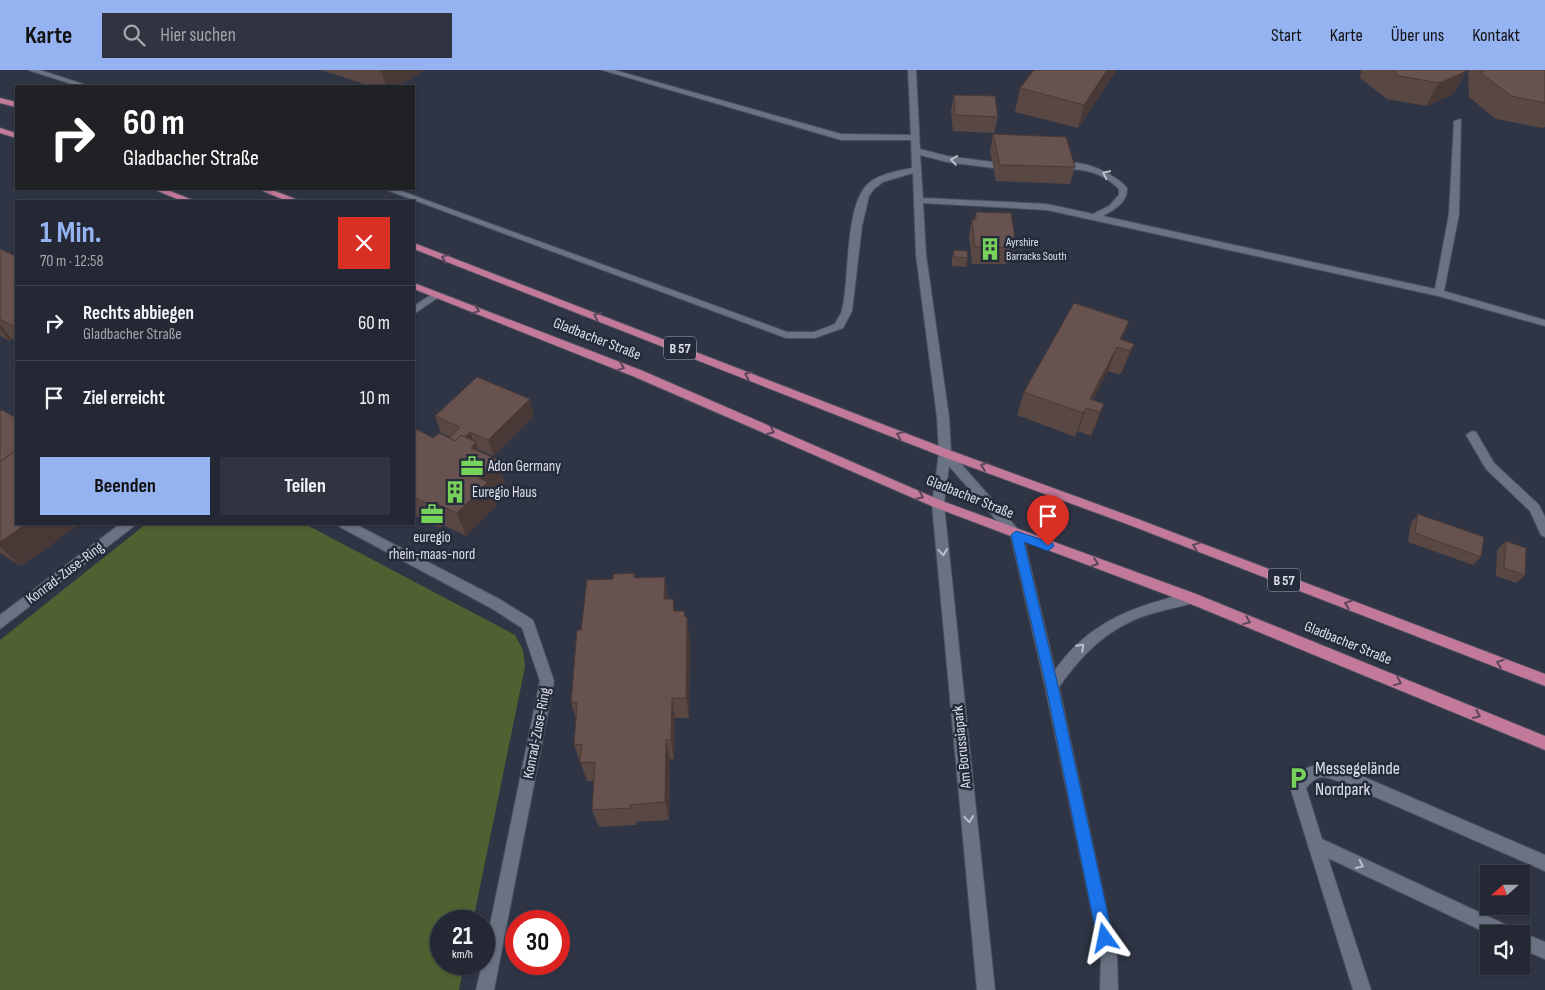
<!DOCTYPE html>
<html lang="de">
<meta charset="utf-8">
<style>
:root{--surface:#232834;--page:#2f3440;--text:#f1f3f6;--muted:#a3a6ac;--line:#40444f;--accent:#95b2f1}
body{margin:0;font-family:"Sofia Sans Condensed",sans-serif;background:var(--page);color:var(--text);height:100vh;display:flex;flex-direction:column;font-size:19px;white-space:nowrap}
*{box-sizing:border-box;margin:0}
p{font-size:16px;color:var(--muted)}
.icon{flex:none;width:28px;height:28px;fill:none;stroke:currentColor;stroke-width:2;stroke-linecap:round;stroke-linejoin:round}
.map{position:relative;flex:1;overflow:hidden}
.sheet{position:absolute;left:15px;top:130px;width:400px;height:325px;display:flex;flex-direction:column;background:var(--surface);border-radius:0px;box-shadow:0 1px 4px #0004,0 0 0 1px var(--line)}
.sheet>*{flex:none}
.guide{position:absolute;left:15px;top:15px;width:400px;height:105px;border-radius:0px;box-shadow:0 1px 4px #0004,0 0 0 1px var(--line);background:#202124;color:#fff;overflow:hidden}
.needle{width:32px;rotate:249deg}
.buttons{position:absolute;left:1480px;top:795px;display:grid;gap:10px}
.buttons a{display:grid;place-items:center;width:50px;height:50px;border-radius:0px;background:var(--surface);box-shadow:0 1px 4px #0004,0 0 0 1px var(--line);font-size:25px}
.speed{position:absolute;left:430px;top:840px;display:flex;gap:10px;font-size:25px;font-weight:700;text-align:center}
.speed>*{display:grid;place-content:center;width:65px;height:65px;border-radius:50%;background:var(--surface);box-shadow:0 1px 4px #0004,0 0 0 1px var(--line);line-height:1}
.speed small{font-size:12px;font-weight:400}
.speed .limit{border:8px solid #d22;background:#fff;color:#111}
.pin{position:absolute;display:grid;place-items:center;width:42px;height:42px;color:#fff;margin:-51px -21px;border-radius:50% 50% 50% 0;rotate:-45deg;box-shadow:0 0 5px #0007}
.pin .icon{rotate:45deg}
.me{position:absolute;width:55px;margin:-28px;rotate:348deg;stroke-linejoin:round;filter:drop-shadow(0 0 4px #0008)}
.turn{display:flex;align-items:center;gap:18px;height:105px;padding:0 25px;font-size:22px}
.turn .icon{width:65px;height:65px;stroke-width:2.5}
.turn b{display:block;font-size:35px;line-height:42px}
.round{display:grid;place-items:center;flex:none;width:52px;height:52px;border-radius:0px;background:var(--page)}
.summary{display:flex;align-items:center;justify-content:space-between;height:85px;padding:0 25px}
h1{font-size:30px;font-weight:700;line-height:38px;color:var(--accent)}
.cta{display:flex;gap:10px;margin-top:auto;padding:10px 25px}
.cta a{flex:1;height:58px;border-radius:0px;background:var(--accent);color:#111;font-size:20px;font-weight:700;line-height:58px;text-align:center}
.cta a+a{background:var(--page);color:var(--text)}
ul{padding:0;list-style:none}
li{display:flex;align-items:center;gap:15px;height:75px;padding:0 25px;border-top:1px solid var(--line)}
li div{flex:1}
li b{display:block;font-size:19px}
li em{font-style:normal}
header{display:flex;align-items:center;gap:30px;box-sizing:border-box;height:70px;padding:0 25px;background:var(--accent);color:#111}
header strong{font-size:24px}
nav{display:flex;gap:28px;margin-inline-start:auto;font-size:18px}
.search{width:350px;height:45px;background:var(--page);display:flex;align-items:center;gap:12px;box-sizing:border-box;padding:0 18px;border-radius:0px;color:var(--muted);font-size:19px}
.map>svg:first-child{display:block}
.green{fill:#4e6131}
.lines{fill:none;stroke-linecap:round;stroke-linejoin:round}
.lane-casing{stroke:#4a505d;stroke-width:2}
.street-casing{stroke:#4a505d;stroke-width:2}
.primary-casing{stroke:#4a505d;stroke-width:2}
.lane{fill:#6a7283;fill-rule:evenodd}
.street{fill:#6a7283;fill-rule:evenodd}
.primary{fill:#c3799a;fill-rule:evenodd}
.wall{fill:#594744}
.shaded-wall{fill:#483937}
.building{fill:#67524f;stroke:#483937}
.oneway{stroke:#b9bfcb}
.oneway2{stroke:#5c465c}
.route{fill:#1a73e8;stroke:#114b97}
.labels{text-anchor:middle;dominant-baseline:central;stroke-width:5;stroke-linejoin:round;paint-order:stroke}
.far-poi-label{font-size:12px;fill:#dbe0ea;stroke:#252b3a;text-anchor:start}
.shield{fill:#252b3a;stroke:#a4aab5;stroke-width:1}
.shield-label{font-size:14px;font-weight:bold;fill:#dbe0ea}
.street-label{font-size:15px;fill:#dbe0ea;stroke:#252b3a}
.poi-label{font-size:15px;fill:#dbe0ea;stroke:#252b3a;text-anchor:start}
.near-poi-label{font-size:18px;fill:#dbe0ea;stroke:#252b3a;text-anchor:start}
</style>
<header>
<strong>Karte</strong>
<div class="search"><svg class="icon" aria-label="search" viewBox="0 0 24 24"><circle cx="10" cy="10" r="6"/><path d="M15 15l6 6"/></svg>Hier suchen</div>
<nav><a>Start</a><a>Karte</a><a>Über uns</a><a>Kontakt</a></nav>
</header>
<div class="map">
<svg width="1545" height="920" viewBox="0 0 1545 920">
<rect width="100%" height="100%" fill="#2f3545"/>
<polygon class="green" points="146,454 305,454 515,565 523,580 525,597 473,851 441,851 441,894 464,894 459,920 0,920 0,570"/>
<g class="lines">
<defs>
<g id="lane">
<polygon points="28,0 40,0 89,16 78,16"/>
<path d="M602,0H614L841,64L911,65L908,0H916L920,79L947,86L993,92L997,95L993,98L947,92L920,85L923,128L1047,134L1093,144L1109,136L1119,125V119C1108,108 1096,102 1082,100C1075,99 1067,100 1062,96C1077,85 1117,105 1127,118C1128,132 1114,140 1103,146L1435,219L1449,144L1454,51L1461,49L1459,144L1444,221L1545,250V256L1438,226L1047,140L923,133L926,185L921,188L916,185L913,103L883,112L874,119L869,126L862,156L852,241L843,258L815,268H786L384,119H396L787,262H814L835,254C837,249 841,245 842,240C850,209 844,134 869,113C881,103 898,101 912,98L911,70H841Z"/>
<polygon points="435,222 439,223 439,227 414,244 414,236"/>
<polygon points="1472,361 1476,362 1494,393 1539,435 1545,447 1545,467 1541,465 1530,441 1486,399 1466,365"/>
<path d="M1322,692L1350,701L1545,785V801L1343,713C1326,707 1319,702 1306,718L1322,769L1513,858L1515,864H1489L1328,788L1371,920H1353L1290,717L1302,700Z"/>
<polygon points="1521,862 1545,872 1545,889 1521,879 1521,864 1516,864"/>
</g>
<g id="street">
<path d="M921,182L926,185L949,347L951,382L1023,465L1055,600C1083,560 1120,541 1166,529C1175,526 1187,521 1196,524L1198,528L1196,532C1180,537 1163,540 1147,545C1108,558 1082,584 1059,617L1117,887L1118,920H1100L1101,887L1045,616L1011,467L949,396L944,434L995,920H977L932,434L939,383L937,347L916,185Z"/>
<polygon points="120,454 135,454 133,457 0,559 0,545"/>
<polygon points="338,454 355,454 501,530 533,550 554,611 494,920 476,920 482,894 484,894 484,884 540,611 522,558 491,538 340,457"/>
</g>
<g id="primary">
<polygon points="0,28 16,32 16,37 0,33"/>
<polygon points="0,58 16,63 16,68 0,63"/>
<polygon points="153,119 165,119 195,131 182,131"/>
<polygon points="258,119 270,119 300,131 287,131"/>
<polygon points="414,173 949,380 1135,448 1545,604 1545,616 1127,454 941,386 414,179"/>
<polygon points="414,213 643,301 942,431 1196,524 1545,666 1545,680 1186,532 934,437 635,307 414,219"/>
</g>
</defs>
<use href="#lane" class="lane-casing"/>
<use href="#street" class="street-casing"/>
<use href="#primary" class="primary-casing"/>
<use href="#lane" class="lane"/>
<use href="#street" class="street"/>
<use href="#primary" class="primary"/>
</g>
<g class="wall">
<polygon points="321,0 425,0 398,16 370,16"/>
<polygon points="1034,0 1116,0 1078,58 1015,42 1020,18"/>
<polygon points="1361,0 1467,0 1453,24 1426,36 1387,29 1360,8"/>
<polygon points="1468,0 1545,0 1545,57 1542,58 1496,49 1469,27"/>
<polygon points="954,25 998,47 994,63 953,61 951,41"/>
<polygon points="993,64 1075,97 1070,114 996,111 990,81"/>
<polygon points="976,142 1016,174 1012,191 1007,191 1007,194 972,194 969,166 972,149 974,150"/>
<polygon points="0,179 16,186 16,271 12,269 10,271 0,266"/>
<polygon points="954,180 968,188 966,197 952,196 952,189"/>
<polygon points="1122,270 1134,274 1124,298 1120,305 1108,301 1093,330 1104,334 1091,366 1078,361 1075,367 1017,345 1024,322"/>
<polygon points="0,341 16,454 80,454 21,496 0,483"/>
<polygon points="435,346 534,346 494,386 479,380 480,382 497,389 505,413 493,425 496,435 466,466 443,455 440,458 414,445 414,358 433,368 449,368 450,367 441,363"/>
<polygon points="1418,444 1481,487 1473,495 1408,472 1411,453"/>
<polygon points="1506,471 1525,505 1516,513 1496,506 1497,480"/>
<polygon points="634,503 635,508 665,507 668,529 675,541 685,547 690,568 689,648 675,648 674,689 670,689 669,750 636,752 636,755 599,757 592,740 594,711 587,711 574,675 576,648 571,633 581,560 613,509"/>
</g>
<g class="shaded-wall">
<polygon points="381,0 425,0 398,16 386,16"/>
<polygon points="1107,0 1116,0 1078,58 1084,35"/>
<polygon points="1467,1 1453,24 1426,36 1439,13"/>
<polygon points="1129,251 1120,275 1120,269"/>
<polygon points="0,254 12,269 10,271 0,259"/>
<polygon points="1134,274 1124,298 1120,305 1130,281"/>
<polygon points="1117,277 1108,301 1088,338 1090,329"/>
<polygon points="530,329 534,346 494,386 488,370"/>
<polygon points="1104,334 1095,358 1091,366 1100,342"/>
<polygon points="1086,338 1078,361 1075,367 1083,343"/>
<polygon points="470,362 475,374 476,372 485,396 455,377"/>
<polygon points="497,389 505,413 493,425 496,435 466,466 457,443 479,408"/>
<polygon points="433,432 443,455 440,458 430,435"/>
<polygon points="26,454 80,454 21,496 0,477 0,472"/>
<polygon points="665,507 668,529 664,529"/>
<polygon points="687,547 690,568 689,648 686,628"/>
<polygon points="672,628 675,648 674,689 671,670"/>
<polygon points="666,670 670,689 669,750 665,732"/>
</g>
<g class="building">
<polygon points="1034,0 1107,0 1084,35 1020,18"/>
<polygon points="1392,0 1467,0 1467,1 1439,13 1399,6"/>
<polygon points="1482,0 1545,0 1545,33 1511,26 1482,4"/>
<polygon points="954,25 995,26 998,47 955,45"/>
<polygon points="993,64 1066,67 1075,97 1000,95"/>
<polygon points="976,142 1011,143 1016,174 1010,174 1011,177 975,177 972,149 976,150"/>
<polygon points="0,179 16,186 16,254 13,256 0,249"/>
<polygon points="954,180 967,181 968,188 954,187"/>
<polygon points="1074,233 1129,251 1120,269 1134,274 1130,281 1117,277 1090,329 1104,334 1100,342 1086,338 1083,343 1024,322"/>
<polygon points="477,307 530,329 488,370 470,362 465,367 461,365 455,371 449,368 460,357 435,346"/>
<polygon points="2,340 16,348 16,380 0,392 0,341"/>
<polygon points="414,358 433,368 439,363 455,371 461,365 476,372 471,378 497,389 479,408 488,412 457,443 433,432 430,435 414,427"/>
<polygon points="16,380 16,454 26,454 0,472 0,392"/>
<polygon points="1418,444 1484,467 1481,487 1415,463"/>
<polygon points="1506,471 1526,478 1525,505 1504,498"/>
<polygon points="634,503 634,508 665,507 664,529 673,529 674,541 684,541 685,547 687,547 686,628 672,628 671,670 666,670 665,732 630,735 631,738 592,740 595,692 580,693 582,674 574,675 577,632 571,633 577,560 581,560 587,510 613,509 613,504"/>
</g>
<defs><path id="oneway-chevron" d="M-2-3.5L2.5 0L-2 3.5" fill="none" stroke-width="1.6" stroke-linecap="round" stroke-linejoin="round" transform="scale(1.25)"/></defs>
<g class="oneway">
<use href="#oneway-chevron" transform="translate(954 90) rotate(-172)"/>
<use href="#oneway-chevron" transform="translate(1106 104) rotate(-154)"/>
<use href="#oneway-chevron" transform="translate(943 482) rotate(84)"/>
<use href="#oneway-chevron" transform="translate(1081 577) rotate(-45)"/>
<use href="#oneway-chevron" transform="translate(969 749) rotate(84)"/>
<use href="#oneway-chevron" transform="translate(1360 795) rotate(25)"/>
</g>
<g class="oneway2">
<use href="#oneway-chevron" transform="translate(445 188) rotate(-159)"/>
<use href="#oneway-chevron" transform="translate(476 240) rotate(21)"/>
<use href="#oneway-chevron" transform="translate(597 246) rotate(-158)"/>
<use href="#oneway-chevron" transform="translate(621 297) rotate(21)"/>
<use href="#oneway-chevron" transform="translate(748 305) rotate(-158)"/>
<use href="#oneway-chevron" transform="translate(771 361) rotate(24)"/>
<use href="#oneway-chevron" transform="translate(900 365) rotate(-158)"/>
<use href="#oneway-chevron" transform="translate(984 396) rotate(-161)"/>
<use href="#oneway-chevron" transform="translate(920 426) rotate(23)"/>
<use href="#oneway-chevron" transform="translate(1196 476) rotate(-159)"/>
<use href="#oneway-chevron" transform="translate(1095 493) rotate(20)"/>
<use href="#oneway-chevron" transform="translate(1348 534) rotate(-159)"/>
<use href="#oneway-chevron" transform="translate(1247 551) rotate(22)"/>
<use href="#oneway-chevron" transform="translate(1500 593) rotate(-159)"/>
<use href="#oneway-chevron" transform="translate(1398 612) rotate(22)"/>
<use href="#oneway-chevron" transform="translate(1477 645) rotate(23)"/>
</g>
<polygon class="route" points="1016,461 1052,473 1054,476 1048,481 1024,472 1058,616 1113,868 1110,873 1105,876 1099,873 1097,868 1046,616 1011,465"/>
<defs>
<symbol id="building-bare" viewBox="-9 -9 18 18"><path d="M-4-6H4V6H1V3H-1V6H-4ZM-2.5-4.3h1.7v1.8h-1.7ZM.8-4.3h1.7v1.8H.8ZM-2.5-1h1.7V.8h-1.7ZM.8-1h1.7V.8H.8Z" fill="#77d259" stroke="#252b3a" stroke-width="2.5" paint-order="stroke"/></symbol>
<symbol id="office-bare" viewBox="-9 -9 18 18"><path d="M-6-3h4V-5.5h4V-3h4V5H-6ZM-1-4.5V-3h2v-1.5ZM-6 0V1H6V0Z" fill="#77d259" stroke="#252b3a" stroke-width="2.5" paint-order="stroke"/></symbol>
<symbol id="parking-bare" viewBox="-9 -9 18 18"><path d="M-3.5-5.5H1a3.5 3.5 0 0 1 0 7H-1V5.5H-3.5ZM-1-3.4V-.6H.8a1.4 1.4 0 0 0 0-2.8Z" fill="#77d259" stroke="#252b3a" stroke-width="2.5" paint-order="stroke"/></symbol>
</defs>
<g fill-rule="evenodd">
<use href="#building-bare" x="974" y="163" width="32" height="32"/>
<use href="#office-bare" x="456" y="380" width="32" height="32"/>
<use href="#building-bare" x="439" y="406" width="32" height="32"/>
<use href="#office-bare" x="416" y="428" width="32" height="32"/>
<use href="#parking-bare" x="1282" y="692" width="32" height="32"/>
</g>
<g class="labels">
<g class="far-poi-label">
<text x="1006" y="172">Ayrshire<tspan x="1006" dy="14">Barracks South</tspan></text>
</g>
<g class="shield">
<rect x="664" y="266.5" width="32" height="23" rx="4"/>
<rect x="1268" y="498.5" width="32" height="23" rx="4"/>
</g>
<g class="shield-label">
<text x="680" y="278">B 57</text>
<text x="1284" y="510">B 57</text>
</g>
<g class="street-label">
<text transform="translate(597 269) rotate(21)">Gladbacher Straße</text>
<text transform="translate(970 427) rotate(22)">Gladbacher Straße</text>
<text transform="translate(65 503) rotate(-37)">Konrad-Zuse-Ring</text>
<text transform="translate(1348 573) rotate(22)">Gladbacher Straße</text>
<text transform="translate(537 663) rotate(-79)">Konrad-Zuse-Ring</text>
<text transform="translate(962 677) rotate(-96)">Am Borussiapark</text>
</g>
<g class="poi-label">
<text x="488" y="396">Adon Germany</text>
<text x="472" y="422">Euregio Haus</text>
<text x="432" y="467" text-anchor="middle">euregio<tspan x="432" dy="17">rhein-maas-nord</tspan></text>
</g>
<g class="near-poi-label">
<text x="1315" y="698">Messegelände<tspan x="1315" dy="21">Nordpark</tspan></text>
</g>
</g>
</svg>
<div class="buttons">
<a><svg class="needle" viewBox="-14 -14 28 28"><path d="M0-13l5 13h-10z" fill="#e53935"/><path d="M0 13l5-13h-10z" fill="#a3a6ac"/></svg></a>
<a><svg class="icon" aria-label="sound" viewBox="0 0 24 24"><path d="M4 9h4l5-4v14l-5-4H4zM17 9q2 3 0 6"/></svg></a>
</div>
<div class="speed"><div>21<small>km/h</small></div><div class="limit">30</div></div>
<div class="pin" style="left:1048px;top:476px;background:#d93025"><svg class="icon" aria-label="arrive" viewBox="0 0 24 24"><path d="M6 21V4h12l-3 4 3 4H6"/></svg></div>
<svg class="me" style="left:1105px;top:868px" viewBox="-20 -20 40 40"><path d="M0-17L14 15 0 8-14 15z" fill="#1a73e8" stroke="#fff" stroke-width="4"/></svg>
<div class="guide">
<div class="turn"><svg class="icon" aria-label="right" viewBox="0 0 24 24"><path d="M7 20v-9h11M14 6l5 5-5 5"/></svg><div><b>60 m</b>Gladbacher Straße</div></div>
</div>
<section class="sheet">
<div class="summary"><div><h1>1 Min.</h1><p>70 m · 12:58</p></div><a class="round" style="background:#d93025;color:#fff"><svg class="icon" aria-label="close" viewBox="0 0 24 24"><path d="M6 6l12 12M18 6L6 18"/></svg></a></div>
<ul>
<li><svg class="icon" aria-label="right" viewBox="0 0 24 24"><path d="M7 20v-9h11M14 6l5 5-5 5"/></svg><div><b>Rechts abbiegen</b><p>Gladbacher Straße</p></div><em>60 m</em></li>
<li><svg class="icon" aria-label="arrive" viewBox="0 0 24 24"><path d="M6 21V4h12l-3 4 3 4H6"/></svg><div><b>Ziel erreicht</b></div><em>10 m</em></li>
</ul>
<div class="cta"><a>Beenden</a><a>Teilen</a></div>
</section>
</div>
